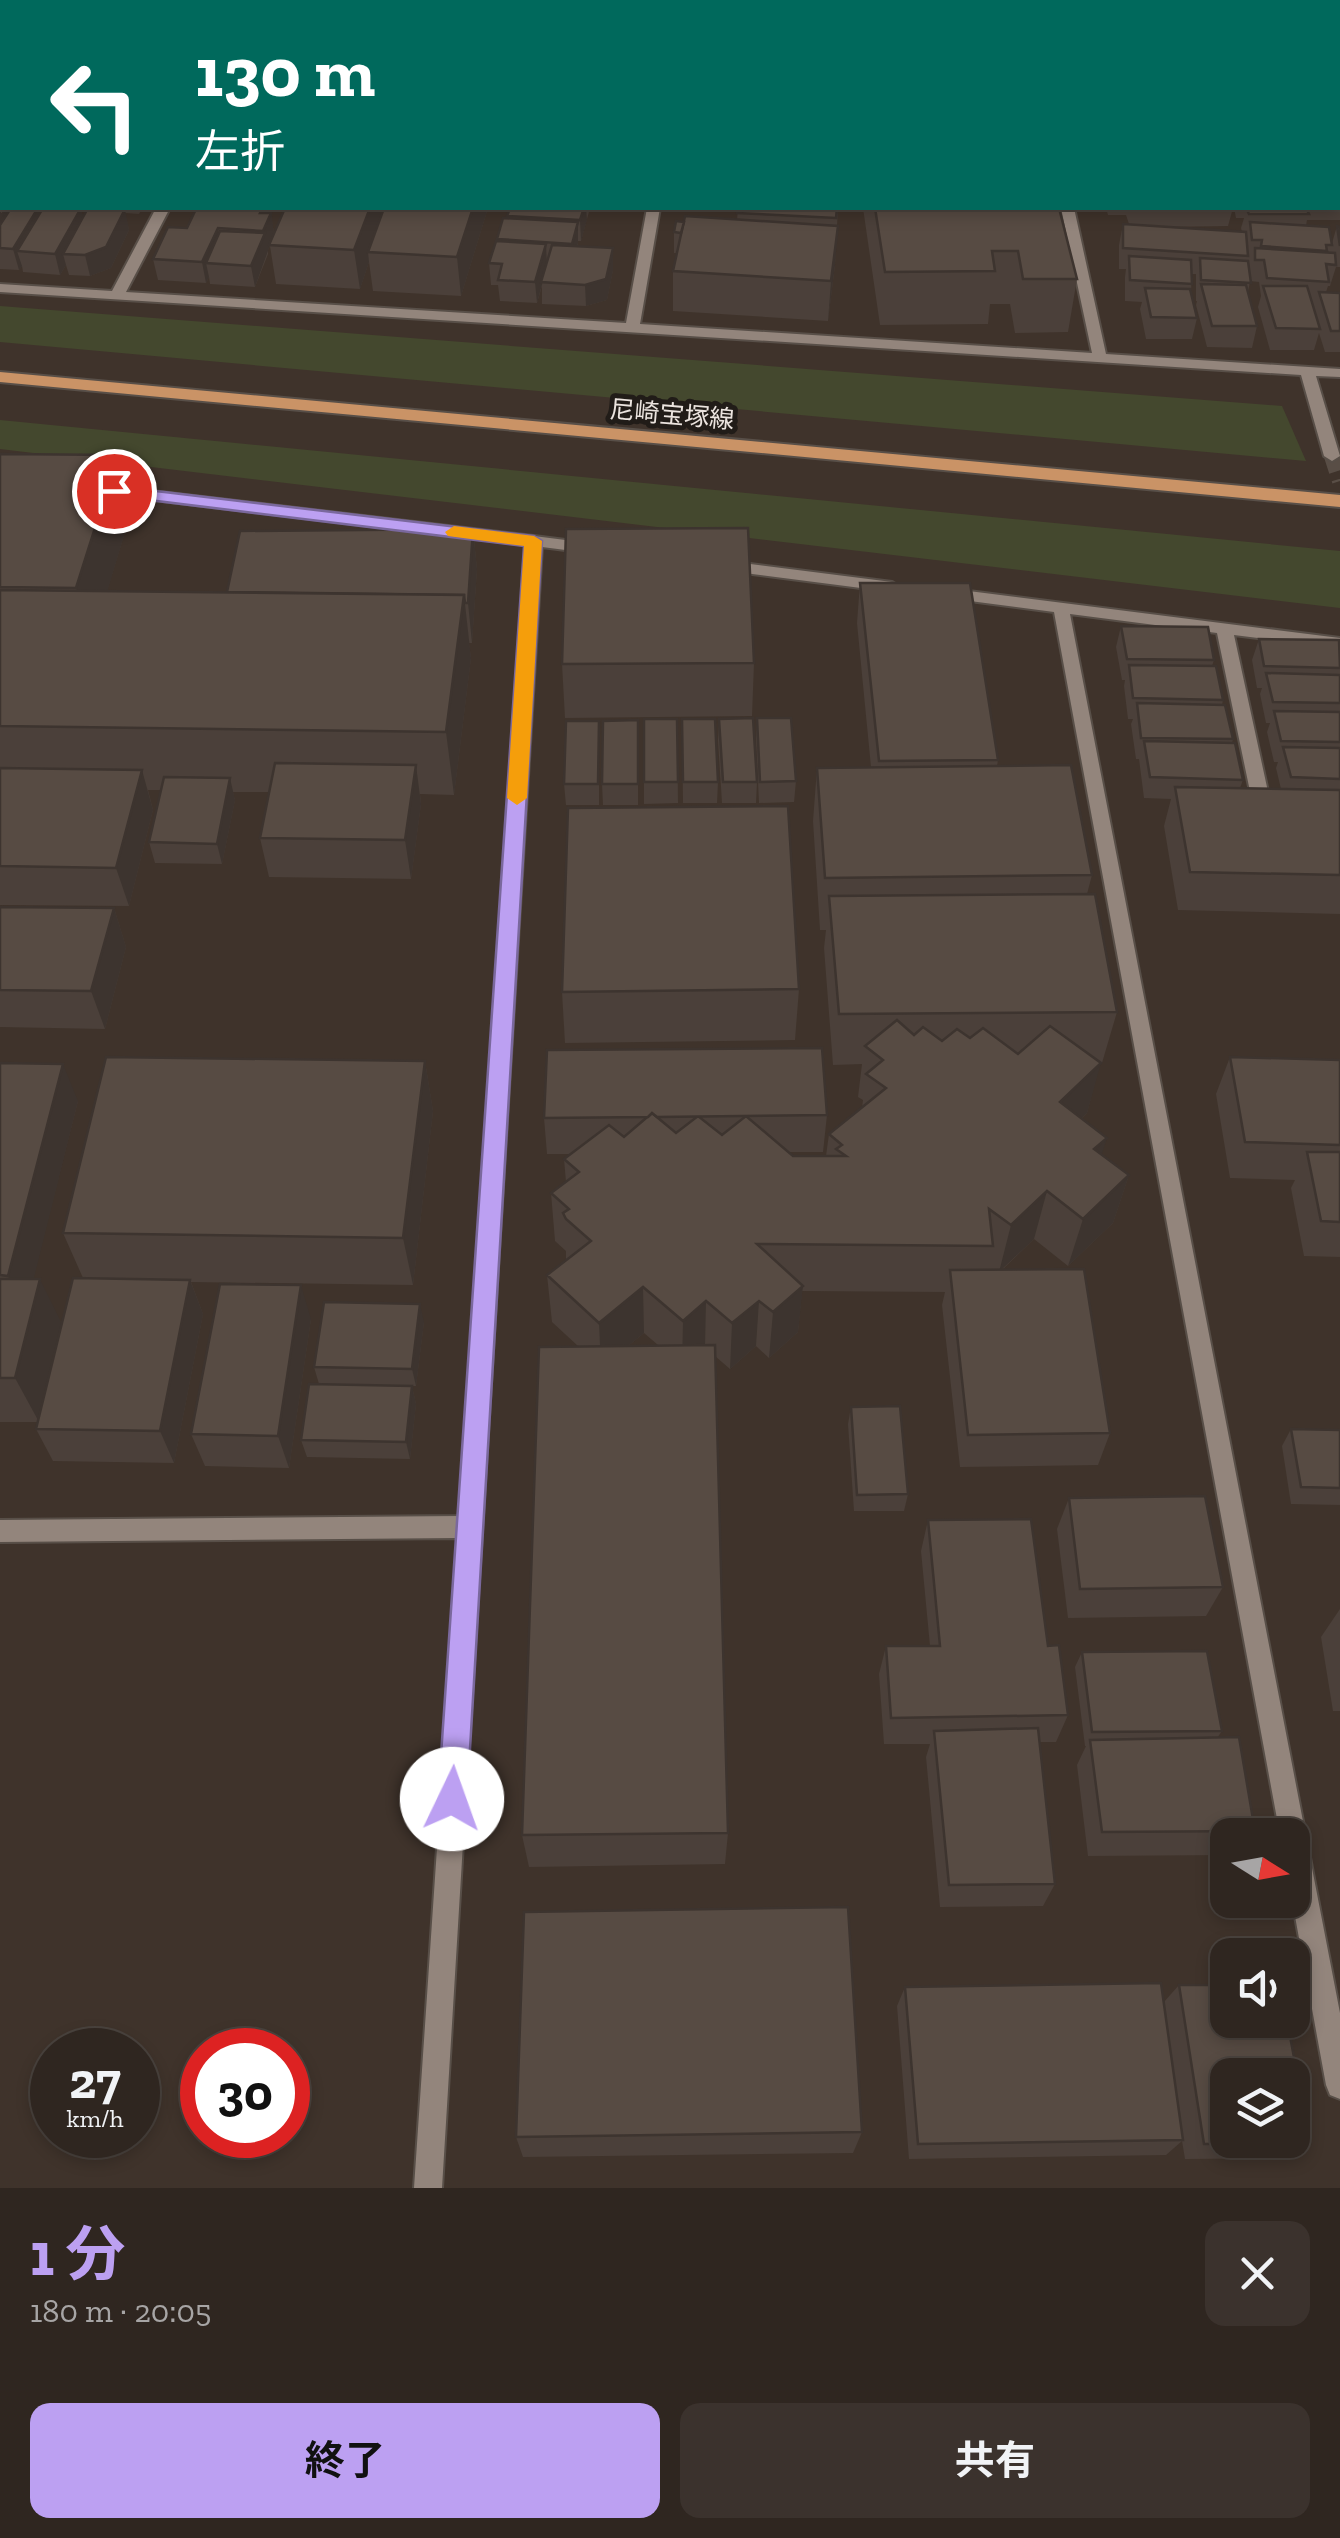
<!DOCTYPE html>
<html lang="ja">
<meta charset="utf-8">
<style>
:root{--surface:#2f2620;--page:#3b322d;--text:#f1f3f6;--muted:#a7a5a5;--line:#4a433e;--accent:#bca0f2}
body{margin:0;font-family:"Zilla Slab","Noto Sans JP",serif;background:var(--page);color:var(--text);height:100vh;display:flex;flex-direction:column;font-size:38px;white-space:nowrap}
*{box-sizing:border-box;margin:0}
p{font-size:32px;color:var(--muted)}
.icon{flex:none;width:55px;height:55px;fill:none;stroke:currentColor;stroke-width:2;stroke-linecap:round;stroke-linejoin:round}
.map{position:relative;height:2188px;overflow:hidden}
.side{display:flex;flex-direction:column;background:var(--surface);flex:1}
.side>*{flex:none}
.top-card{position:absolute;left:0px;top:0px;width:1340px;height:210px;box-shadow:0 5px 15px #0003,0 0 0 2px var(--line);background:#00695c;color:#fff;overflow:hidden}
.needle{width:65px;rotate:101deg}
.controls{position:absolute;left:1210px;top:1818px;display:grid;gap:20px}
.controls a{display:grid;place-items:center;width:100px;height:100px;border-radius:20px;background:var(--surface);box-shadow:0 5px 15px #0003,0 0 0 2px var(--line);font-size:50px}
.speed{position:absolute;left:30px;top:2028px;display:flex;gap:20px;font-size:50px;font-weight:700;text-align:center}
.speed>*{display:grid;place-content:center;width:130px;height:130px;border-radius:50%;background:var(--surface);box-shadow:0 5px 15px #0003,0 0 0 2px var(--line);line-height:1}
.speed small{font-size:25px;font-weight:400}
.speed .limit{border:15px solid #d22;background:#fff;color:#111}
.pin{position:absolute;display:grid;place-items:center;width:85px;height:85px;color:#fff;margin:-42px;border:5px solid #fff;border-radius:50%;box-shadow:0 2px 10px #0007}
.me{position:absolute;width:110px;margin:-55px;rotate:3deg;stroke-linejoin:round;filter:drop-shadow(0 0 8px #0008)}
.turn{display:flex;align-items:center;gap:35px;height:210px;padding:0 30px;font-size:45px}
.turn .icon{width:130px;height:130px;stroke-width:2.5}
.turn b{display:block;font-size:70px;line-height:85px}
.round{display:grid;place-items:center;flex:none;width:105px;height:105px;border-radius:20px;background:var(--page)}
.summary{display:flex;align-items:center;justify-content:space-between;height:170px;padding:0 30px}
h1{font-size:60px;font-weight:700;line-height:75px;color:var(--accent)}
.cta{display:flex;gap:20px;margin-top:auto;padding:20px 30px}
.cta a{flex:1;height:115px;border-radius:20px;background:var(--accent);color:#111;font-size:40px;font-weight:700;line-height:115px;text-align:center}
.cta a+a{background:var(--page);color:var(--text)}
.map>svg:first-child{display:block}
.green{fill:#44482e}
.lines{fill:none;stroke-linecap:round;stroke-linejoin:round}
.minor-tunnel{stroke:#594e46;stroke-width:16;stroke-dasharray:16 8;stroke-linecap:butt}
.minor-casing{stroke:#584f48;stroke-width:4}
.primary-casing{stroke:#584f48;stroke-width:4}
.minor{fill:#93857c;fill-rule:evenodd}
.primary{fill:#ca9366;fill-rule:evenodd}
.wall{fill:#4b403a;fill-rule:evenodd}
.shaded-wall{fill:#3d342f}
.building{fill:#574b43;stroke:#3d342f;stroke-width:2.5;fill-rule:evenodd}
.route{fill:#bca0f2;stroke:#7a689d;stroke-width:2.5}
.slow{fill:#f59e0b}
.labels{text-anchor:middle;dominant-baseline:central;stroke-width:10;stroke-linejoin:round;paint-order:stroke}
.far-street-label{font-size:25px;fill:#ebe4df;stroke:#211c18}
</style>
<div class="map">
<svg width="1340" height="2188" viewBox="0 0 1340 2188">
<rect width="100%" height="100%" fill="#3f332b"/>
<g class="green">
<polygon points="0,306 1282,406 1306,461 0,342"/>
<polygon points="0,420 1340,551 1340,608 0,449"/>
</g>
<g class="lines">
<polyline class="minor-tunnel" points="1332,456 1340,481"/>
<defs>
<g id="minor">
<polygon points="1019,0 1031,0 1031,2 1020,2"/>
<polygon points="1320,0 1332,0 1333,2 1322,2"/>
<polygon points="156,208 170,208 126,292 626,323 647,208 660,208 640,324 1092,353 1061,208 1074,208 1106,354 1340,369 1340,377 1316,376 1340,456 1332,461 1324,456 1301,375 0,292 0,284 112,291"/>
<polygon points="101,485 534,536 589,543 597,548 589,553 542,547 442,2188 414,2188 458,1538 0,1542 0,1520 460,1516 526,545 96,493 96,487"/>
<polygon points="727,561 892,582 900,587 892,592 721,570 721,562"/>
<polygon points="945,588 1340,638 1340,648 1234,635 1270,801 1261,807 1252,801 1217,633 1070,614 1340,2013 1340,2099 1330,2095 1326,2085 1292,1900 1292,1835 1280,1835 1054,612 939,597 939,589"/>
</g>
<polygon id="primary" points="0,372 1340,495 1340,507 0,382"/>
</defs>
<use href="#minor" class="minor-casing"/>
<use href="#primary" class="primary-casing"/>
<use href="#minor" class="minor"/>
<use href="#primary" class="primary"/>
</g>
<g class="wall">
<polygon points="0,0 2,2 2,208 88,208 86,210 81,210 83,217 88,208 142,208 139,214 125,213 129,230 111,268 90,276 69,275 66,265 60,275 23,272 22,266 19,270 0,269"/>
<polygon points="106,0 247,0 246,2 107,2"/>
<rect x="635" y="0" width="39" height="2"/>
<polygon points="1174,0 1316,0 1315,2 1175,2"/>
<polygon points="1338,10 1340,15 1340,220 1307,220 1306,226 1332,243 1337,226 1340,227 1340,267 1336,267 1330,286 1328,286 1326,292 1340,293 1340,352 1325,352 1319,333 1314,350 1270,350 1258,307 1261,296 1259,282 1250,281 1248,293 1257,326 1252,348 1207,347 1196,305 1197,301 1196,301 1196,274 1192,274 1191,291 1197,318 1192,339 1146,339 1140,309 1142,302 1125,301 1125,277 1126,269 1119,269 1119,245 1123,224 1129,224 1126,215 1108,215 1106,208 1233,208 1228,226 1162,227 1242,232 1241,228 1244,218 1236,218 1234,208 1338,208"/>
<polygon points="197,208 275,208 274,212 272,212 271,216 274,233 285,208 488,208 461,296 373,291 369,262 360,289 276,284 270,246 268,250 268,254 255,287 210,284 209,277 206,283 158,280 153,259 187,228"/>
<polygon points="510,208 590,208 581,241 578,241 578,246 613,248 613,270 607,300 586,306 542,304 542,286 537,303 500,301 498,285 491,285 489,263 497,239 507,218"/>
<polygon points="738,208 838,208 835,265 828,321 673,311 673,271 677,253 674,253 674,232 737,220"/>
<polygon points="863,208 1059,208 1077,279 1068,332 1015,333 1010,304 990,304 988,324 880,325"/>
<polygon points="0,454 118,455 132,509 107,591 227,592 473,529 477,569 472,643 469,643 471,658 454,795 420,794 421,804 411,879 269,877 260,838 269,792 233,792 235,800 222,864 155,863 149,842 161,790 148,790 153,810 129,906 0,905"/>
<path d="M860,583L998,760L997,766L1092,875L1087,894L1117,1012L1102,1063H1100L1087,1113L1081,1119L1102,1155L1129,1175L1113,1223L1068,1266L1034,1239L1002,1270L1110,1433L1098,1465L960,1467L942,1305L945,1292L802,1291L798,1332L769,1358L756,1346L730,1369L715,1356L728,1833L725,1864L529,1867L522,1835L578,1346L552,1322L547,1275L566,1260V1251L555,1241L551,1193L566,1182L564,1159L570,1154H547L544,1118L827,1115L823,1152H789L793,1156H826L829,1134L862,1108L863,1100L858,1097L862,1064L833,1065L824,948L826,930H820L813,821L817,768L871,767L857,623ZM644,1333L658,1345L628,1346Z"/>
<polygon points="1121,626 1214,660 1212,666 1223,700 1222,705 1233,739 1232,743 1243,780 1240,788 1281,789 1276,768 1278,762 1274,762 1267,732 1270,723 1266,723 1260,694 1262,688 1257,688 1252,660 1259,639 1340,645 1340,914 1178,910 1164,826 1171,799 1144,798 1139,759 1136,759 1131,724 1133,719 1128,719 1124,686 1125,680 1122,680 1116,647"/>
<polygon points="754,663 752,716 565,718 562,664"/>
<polygon points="757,718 796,781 794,802 759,803 756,739"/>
<polygon points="644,719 677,719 678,803 644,804"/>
<polygon points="682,719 718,782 717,803 683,803"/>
<polygon points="719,719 757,782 756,803 722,803 718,740"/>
<polygon points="638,720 638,805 603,805 602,784"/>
<polygon points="599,721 599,805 566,805 564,784"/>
<polygon points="0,907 114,908 126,947 105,1029 0,1027"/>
<polygon points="799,989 795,1040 565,1043 562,992"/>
<polygon points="1230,1057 1340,1060 1340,1257 1304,1256 1291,1188 1295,1180 1230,1178 1216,1094"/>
<polygon points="425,1061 433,1111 413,1285 191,1282 203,1314 174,1463 53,1461 36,1429 37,1422 0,1422 0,1063 78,1101 33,1279 61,1323 83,1278 63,1233"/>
<polygon points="311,1319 289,1468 205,1466 191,1434"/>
<polygon points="424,1322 416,1386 412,1386 416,1404 410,1459 307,1457 301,1440 319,1384 314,1367"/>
<polygon points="851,1407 908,1494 904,1511 854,1511 848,1424"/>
<polygon points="1291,1429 1340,1430 1340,1505 1291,1504 1282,1446"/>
<polygon points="1069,1498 1223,1587 1206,1616 1068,1618 1057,1529"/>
<polygon points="928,1520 1048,1646 1068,1715 1056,1742 1039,1742 1055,1884 1043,1906 940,1907 926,1757 930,1744 884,1744 879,1674 886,1646 930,1646 921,1551"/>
<polygon points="1340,1609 1340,1711 1333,1711 1321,1637"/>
<polygon points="1082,1652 1222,1731 1217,1738 1255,1831 1252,1835 1228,1835 1228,1855 1088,1856 1077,1765 1086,1746 1085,1746 1075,1667"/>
<polygon points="1179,1985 1310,2143 1288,2158 1185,2159 1182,2141 1166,2155 909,2159 897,2006 905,1987 1164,2002"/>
<polygon points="862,2132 853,2153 523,2157 516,2137"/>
</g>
<g class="shaded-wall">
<polygon points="53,0 97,0 95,2 51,2"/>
<polygon points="233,0 247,0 246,2 232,2"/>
<polygon points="2,76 2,124 0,115 0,80"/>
<polygon points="6,208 8,208 13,226 0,248 0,218"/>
<polygon points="38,208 40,208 45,225 17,251 22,266 19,270 13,249"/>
<polygon points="81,208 86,228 63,254 66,265 60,275 55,254"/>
<polygon points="262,208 271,208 274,234 255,287 251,266 264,235 260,213"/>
<polygon points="370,208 389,208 368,252 369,262 360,289 354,250"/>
<polygon points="473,208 488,208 461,296 457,257"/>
<polygon points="584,208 586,208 587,220 581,241 580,220"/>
<polygon points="125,209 129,230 111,268 90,276 85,255"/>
<polygon points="578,222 578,243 573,265 572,244"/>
<polygon points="838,226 835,265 828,321 831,281"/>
<polygon points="218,228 222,249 206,263 209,277 206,283 202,262"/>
<polygon points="546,244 547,266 537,303 535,282"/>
<polygon points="613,248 613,270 607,300 586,306 585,285"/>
<polygon points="118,455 132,509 92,642 76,588"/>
<polygon points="473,529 477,569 472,643 468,603"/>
<polygon points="464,595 471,658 454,795 446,732"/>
<polygon points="416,765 421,804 411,879 405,840"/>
<polygon points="142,770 153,810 129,906 116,868"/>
<polygon points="230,778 235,800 222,864 217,844"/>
<polygon points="114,908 126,947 105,1029 91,991"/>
<polygon points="425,1061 433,1111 413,1285 403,1238"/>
<polygon points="1101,1063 1087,1113 1047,1152 1060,1102"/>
<polygon points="63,1064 78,1101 26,1310 8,1276"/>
<polygon points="1107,1138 1092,1186 1094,1149"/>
<polygon points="1129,1175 1113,1223 1068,1266 1083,1219"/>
<polygon points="1047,1191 1034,1239 999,1272 1011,1225"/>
<polygon points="40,1279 63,1326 39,1422 15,1378"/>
<polygon points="190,1280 203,1314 174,1463 160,1431"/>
<polygon points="301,1285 311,1319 289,1468 278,1436"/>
<polygon points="803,1286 798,1332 769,1358 773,1312"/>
<polygon points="643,1287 644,1333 601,1368 599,1323"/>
<polygon points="706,1301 705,1347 682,1366 683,1321"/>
<polygon points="759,1301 756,1346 730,1369 732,1323"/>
<polygon points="420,1304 424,1322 416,1386 412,1369"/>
<polygon points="412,1386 416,1404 410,1459 406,1442"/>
</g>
<g class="building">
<polygon points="0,0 53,0 51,2 2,2 2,76 0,80"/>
<polygon points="189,0 233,0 232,2 189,1"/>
<polygon points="288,0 455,0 453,2 286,2"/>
<polygon points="741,0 797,0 797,2 740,2"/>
<polygon points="803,0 839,0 838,2 803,2"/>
<rect x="845" y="0" width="38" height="2"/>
<polygon points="891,0 928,0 929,2 892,2"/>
<polygon points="931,0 968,0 969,2 931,2"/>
<polygon points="971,0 1013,0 1014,2 971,2"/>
<rect x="1072" y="0" width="64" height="2"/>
<polygon points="1139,0 1172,0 1173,2 1140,2"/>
<polygon points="1186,0 1252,0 1253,2 1187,2"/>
<polygon points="1338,10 1340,15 1340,168 1338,168"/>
<rect x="0" y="126" width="2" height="20"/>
<polygon points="2,158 2,199 0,199 0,162"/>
<polygon points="0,205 2,205 2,208 6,208 0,218"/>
<polygon points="11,208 38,208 13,249 0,248 0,225"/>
<polygon points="43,208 81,208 55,254 17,251"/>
<polygon points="88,208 125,209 106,247 85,255 63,254"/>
<polygon points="199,208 262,208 260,213 271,213 263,231 218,228 202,262 153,259 168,227 187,228 196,209 216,210"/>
<polygon points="285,208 370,208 354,250 269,245"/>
<polygon points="384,208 473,208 457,257 368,252"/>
<polygon points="510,208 584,208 580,220 507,216"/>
<polygon points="738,208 837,208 836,218 737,213"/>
<polygon points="875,208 1059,208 1077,279 1023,279 1018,251 992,251 995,271 885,272"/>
<polygon points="1246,208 1306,208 1309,214 1249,214"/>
<polygon points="685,216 838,226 831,281 673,271"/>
<polygon points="503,218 578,222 572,244 497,239"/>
<polygon points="676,221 684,222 681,233 674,232"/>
<polygon points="1250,222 1329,227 1332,245 1326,245 1327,251 1261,246 1262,240 1252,240"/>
<polygon points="1123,224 1246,232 1248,256 1123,248"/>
<polygon points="1337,226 1340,227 1340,246"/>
<polygon points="220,231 265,233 251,266 206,263"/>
<polygon points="496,241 546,244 535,282 498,280 502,264 489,263"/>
<polygon points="552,245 613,248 606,279 585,285 541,282"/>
<polygon points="1255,248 1335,253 1336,265 1326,264 1329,282 1267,278 1264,260 1255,260"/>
<polygon points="1129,256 1191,260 1192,284 1130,280"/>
<polygon points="1200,258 1248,261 1251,283 1201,280"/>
<polygon points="1201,284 1246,285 1257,326 1212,326"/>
<polygon points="1263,286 1307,286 1320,329 1276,328"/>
<polygon points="1145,288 1190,289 1197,318 1151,317"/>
<polygon points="1319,292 1340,293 1340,331 1331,331"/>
<polygon points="0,454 118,455 76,588 0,587"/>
<polygon points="748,528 754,663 562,664 566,529"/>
<polygon points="473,529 468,603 465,603 464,595 227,592 240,531"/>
<polygon points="860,583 970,583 998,760 879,761"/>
<polygon points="0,590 464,595 446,732 0,726"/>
<polygon points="1121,626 1208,627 1214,660 1127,659"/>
<polygon points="1259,639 1339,640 1340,668 1264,666"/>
<polygon points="1129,665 1216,666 1223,700 1133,698"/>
<polygon points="1266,673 1340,675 1340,703 1273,702"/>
<polygon points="1137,703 1225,705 1233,739 1141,738"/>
<polygon points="1274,711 1340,712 1340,742 1281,741"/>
<polygon points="753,718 757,782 723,782 719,719"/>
<polygon points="757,718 791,718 796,781 760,782"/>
<polygon points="644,719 677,719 678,782 644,782"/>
<polygon points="682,719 715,719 718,782 683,782"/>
<polygon points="638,720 638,784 602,784 603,721"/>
<polygon points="566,721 599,721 598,784 564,784"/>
<polygon points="1144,741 1235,743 1243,780 1150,777"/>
<polygon points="1283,747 1340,748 1340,779 1291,777"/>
<polygon points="275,763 416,765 405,840 260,838"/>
<polygon points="1071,765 1092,875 825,878 817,768"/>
<polygon points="0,768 142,770 116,868 0,866"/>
<polygon points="164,777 230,778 217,844 149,842"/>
<polygon points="1175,787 1340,790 1340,875 1190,872"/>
<polygon points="788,806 799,989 562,992 568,808"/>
<polygon points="1095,894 1117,1012 839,1014 829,896"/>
<polygon points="0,907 114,908 91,991 0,990"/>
<polygon points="897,1020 914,1035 923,1027 942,1041 957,1029 970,1038 983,1028 1018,1054 1050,1026 1101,1063 1060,1102 1107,1138 1094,1149 1129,1175 1083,1219 1047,1191 1011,1225 989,1209 993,1246 757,1244 803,1286 773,1312 759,1301 732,1323 706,1301 683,1321 643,1287 599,1323 547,1275 591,1241 566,1219 563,1213 569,1209 551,1193 579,1172 564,1159 609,1125 624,1137 652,1113 676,1133 698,1116 722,1135 746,1116 793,1156 846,1156 836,1149 842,1145 829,1134 886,1088 866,1074 883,1060 865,1046"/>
<polygon points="822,1048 827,1115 657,1117 652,1113 648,1117 544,1118 547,1050"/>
<polygon points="106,1057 425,1061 403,1238 63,1233"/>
<polygon points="1230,1057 1340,1060 1340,1145 1245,1142"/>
<polygon points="0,1063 63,1064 8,1276 0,1275"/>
<polygon points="1307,1152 1340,1152 1340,1222 1321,1221"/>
<polygon points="1084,1269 1110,1433 968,1435 950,1270"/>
<polygon points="73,1278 190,1280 160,1431 36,1429"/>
<polygon points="0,1279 40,1279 15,1378 0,1378"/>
<polygon points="220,1284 301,1285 278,1436 191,1434"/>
<polygon points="324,1302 420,1304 412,1369 314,1367"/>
<polygon points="715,1345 728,1833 522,1835 539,1347"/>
<polygon points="309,1384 412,1386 406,1442 301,1440"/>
<polygon points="900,1406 908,1494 857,1495 851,1407"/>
<polygon points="1291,1429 1340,1430 1340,1488 1301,1487"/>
<polygon points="1205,1496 1223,1587 1080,1589 1069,1498"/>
<polygon points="1031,1519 1048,1646 1059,1645 1068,1715 891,1718 886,1646 940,1646 928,1520"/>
<polygon points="1207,1651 1222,1731 1092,1732 1082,1652"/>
<polygon points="1038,1728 1055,1884 949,1885 934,1731"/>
<polygon points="1239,1737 1255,1831 1102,1832 1090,1740"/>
<polygon points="848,1907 862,2132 516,2137 524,1912"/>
<polygon points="1161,1983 1183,2140 918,2144 905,1987"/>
<path d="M1179,1985H1228V2020H1287L1310,2143L1204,2144ZM1228,2075H1292V2140H1228Z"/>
</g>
<polygon class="route" points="114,486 534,536 542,541 467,1799 463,1809 452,1814 442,1809 438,1799 524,546 108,495 105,491"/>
<polygon class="slow" points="454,526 534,536 542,541 527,798 517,805 507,798 524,546 448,536 445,532"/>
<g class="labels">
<g class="far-street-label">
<text transform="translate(672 414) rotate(5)">尼崎宝塚線</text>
</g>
</g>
</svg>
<div class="controls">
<a><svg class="needle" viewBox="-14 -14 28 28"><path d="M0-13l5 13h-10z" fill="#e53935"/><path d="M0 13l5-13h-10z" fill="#a7a5a5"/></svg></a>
<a><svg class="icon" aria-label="sound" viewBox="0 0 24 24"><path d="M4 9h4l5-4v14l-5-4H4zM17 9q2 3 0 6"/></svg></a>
<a><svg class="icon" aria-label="layers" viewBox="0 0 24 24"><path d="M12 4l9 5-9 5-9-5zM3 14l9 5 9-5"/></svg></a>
</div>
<div class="speed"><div>27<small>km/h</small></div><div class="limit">30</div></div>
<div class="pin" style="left:114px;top:491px;background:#d93025"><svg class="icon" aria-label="arrive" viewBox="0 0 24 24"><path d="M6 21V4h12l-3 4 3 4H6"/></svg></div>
<svg class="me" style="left:452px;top:1799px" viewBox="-20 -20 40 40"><circle r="19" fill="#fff"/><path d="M0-13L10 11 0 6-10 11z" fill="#bca0f2"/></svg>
<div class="top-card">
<div class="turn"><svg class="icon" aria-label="left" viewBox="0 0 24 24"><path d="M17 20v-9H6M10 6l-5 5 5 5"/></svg><div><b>130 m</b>左折</div></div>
</div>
</div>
<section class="side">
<div class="summary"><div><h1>1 分</h1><p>180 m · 20:05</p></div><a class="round"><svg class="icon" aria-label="close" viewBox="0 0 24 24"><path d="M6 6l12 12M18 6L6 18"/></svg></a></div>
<div class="cta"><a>終了</a><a>共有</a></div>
</section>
